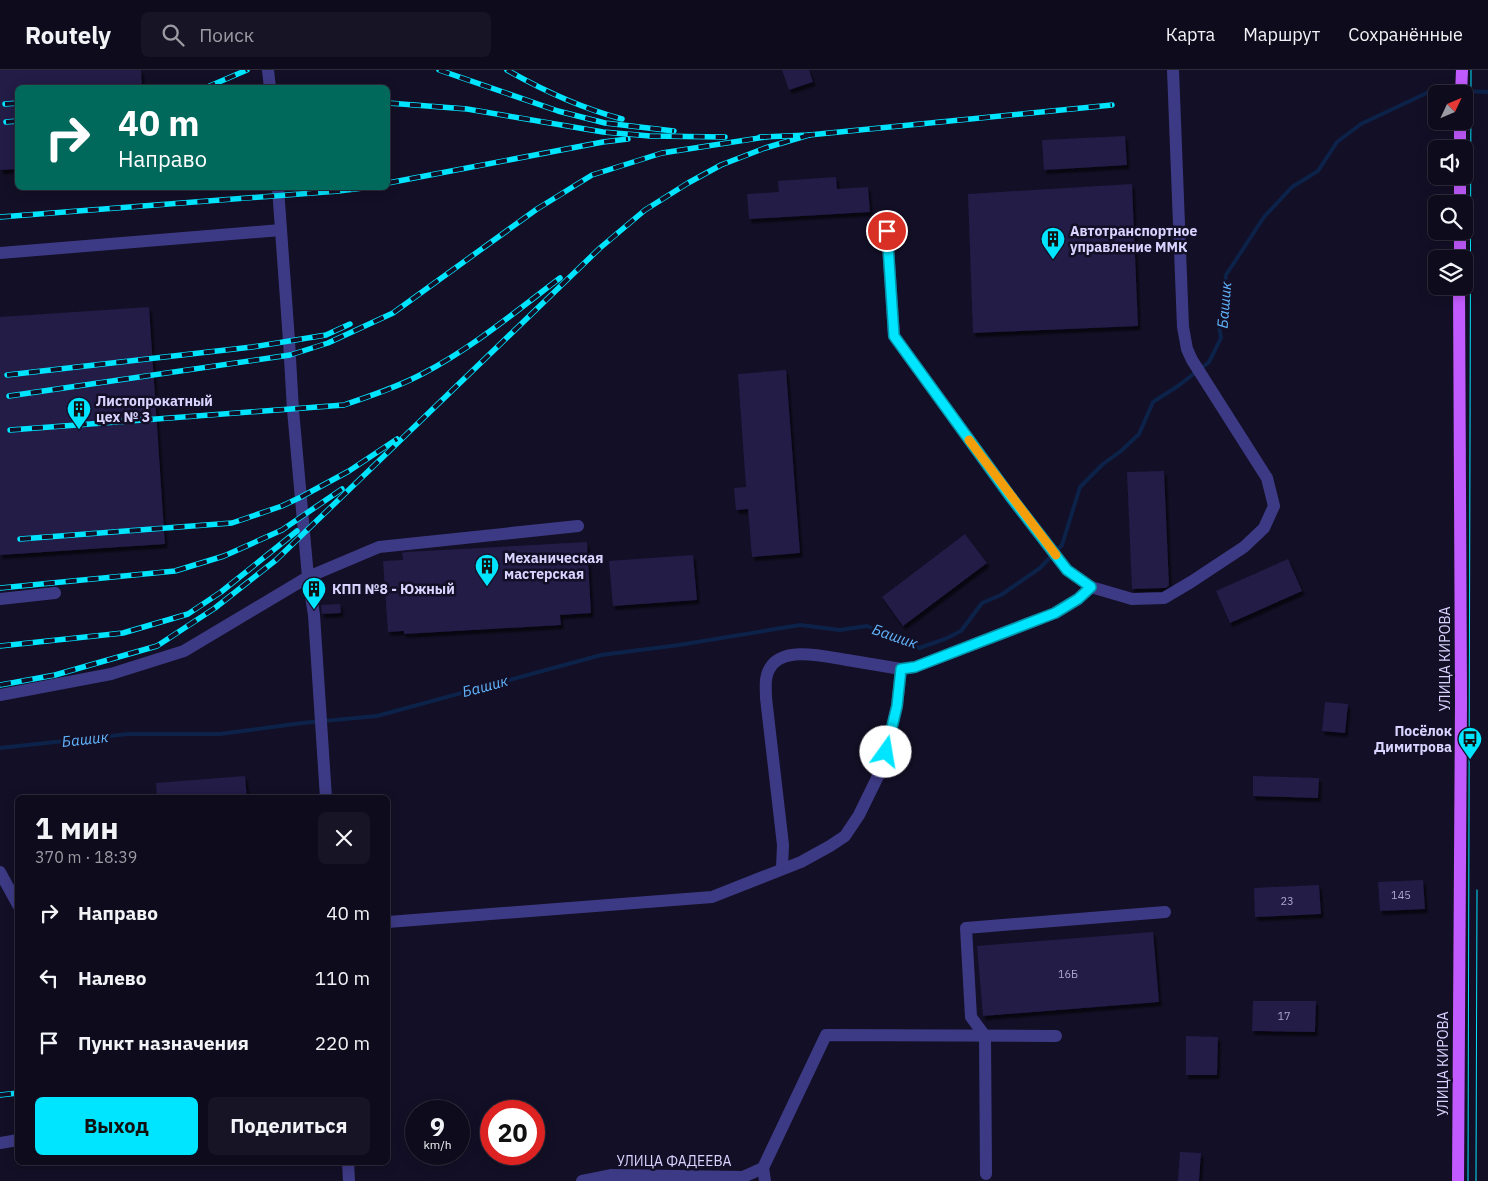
<!DOCTYPE html>
<html lang="ru">
<meta charset="utf-8">
<style>
:root{--surface:#0e0b1c;--page:#171425;--text:#f1f3f6;--muted:#9b9ba3;--line:#2e2b3b;--accent:#00e5ff}
body{margin:0;font-family:"IBM Plex Sans",sans-serif;background:var(--page);color:var(--text);height:100vh;display:flex;flex-direction:column;font-size:19px;white-space:nowrap}
*{box-sizing:border-box;margin:0}
p{font-size:16px;color:var(--muted)}
.icon{flex:none;width:28px;height:28px;fill:none;stroke:currentColor;stroke-width:2;stroke-linecap:round;stroke-linejoin:round}
.map{position:relative;flex:1;overflow:hidden}
.sheet{position:absolute;left:15px;top:725px;width:375px;height:370px;display:flex;flex-direction:column;background:var(--surface);border-radius:8px;box-shadow:0 2px 12px #0003,0 0 0 1px var(--line)}
.sheet>*{flex:none}
.banner{position:absolute;left:15px;top:15px;width:375px;height:105px;border-radius:8px;box-shadow:0 2px 12px #0003,0 0 0 1px var(--line);background:#00695c;color:#fff;overflow:hidden}
.needle{width:32px;rotate:46deg}
.fabs{position:absolute;left:1428px;top:15px;display:grid;gap:10px}
.fabs a{display:grid;place-items:center;width:45px;height:45px;border-radius:8px;background:var(--surface);box-shadow:0 2px 12px #0003,0 0 0 1px var(--line);font-size:25px}
.speed{position:absolute;left:405px;top:1030px;display:flex;gap:10px;font-size:25px;font-weight:700;text-align:center}
.speed>*{display:grid;place-content:center;width:65px;height:65px;border-radius:50%;background:var(--surface);box-shadow:0 2px 12px #0003,0 0 0 1px var(--line);line-height:1}
.speed small{font-size:12px;font-weight:400}
.speed .limit{border:8px solid #d22;background:#fff;color:#111}
.pin{position:absolute;display:grid;place-items:center;width:42px;height:42px;color:#fff;margin:-21px;border:2px solid #fff;border-radius:50%;box-shadow:0 1px 5px #0007}
.me{position:absolute;width:55px;margin:-28px;rotate:13deg;stroke-linejoin:round;filter:drop-shadow(0 0 4px #0008)}
.turn{display:flex;align-items:center;gap:18px;height:105px;padding:0 20px;font-size:22px}
.turn .icon{width:65px;height:65px;stroke-width:2.5}
.turn b{display:block;font-size:35px;line-height:42px}
.round{display:grid;place-items:center;flex:none;width:52px;height:52px;border-radius:8px;background:var(--page)}
.summary{display:flex;align-items:center;justify-content:space-between;height:85px;padding:0 20px}
h1{font-size:30px;font-weight:800;line-height:38px}
.cta{display:flex;gap:10px;margin-top:auto;padding:10px 20px}
.cta a{flex:1;height:58px;border-radius:8px;background:var(--accent);color:#111;font-size:20px;font-weight:800;line-height:58px;text-align:center}
.cta a+a{background:var(--page);color:var(--text)}
ul{padding:0;list-style:none}
li{display:flex;align-items:center;gap:15px;height:65px;padding:0 20px}
li div{flex:1}
li b{display:block;font-size:19px}
li em{font-style:normal}
header{display:flex;align-items:center;gap:30px;box-sizing:border-box;height:70px;padding:0 25px;background:var(--surface);border-bottom:1px solid var(--line)}
header strong{font-size:24px}
nav{display:flex;gap:28px;margin-inline-start:auto;font-size:18px}
.search{width:350px;height:45px;background:var(--page);display:flex;align-items:center;gap:12px;box-sizing:border-box;padding:0 18px;border-radius:8px;color:var(--muted);font-size:19px}
.map>svg:first-child{display:block}
.lines{fill:none;stroke-linecap:round;stroke-linejoin:round}
.stream{stroke:#0c2248;stroke-width:4}
.building{fill:#241b47;filter:url(#shadow)}
.minor{stroke:#3d3a85;stroke-width:12}
.major{stroke:#c25bff;stroke-width:12}
.tram{stroke:#00e5ff;stroke-width:1}
.rail-casing{stroke:#00e5ff;stroke-width:5.5}
.rail{stroke:#130f26;stroke-width:4;stroke-dasharray:11;stroke-linecap:butt}
.route-casing{stroke:#0095a6;stroke-width:12}
.route{stroke:#00e5ff;stroke-width:9}
.slow{stroke:#f59e0b;stroke-width:9}
.labels{text-anchor:middle;dominant-baseline:central;stroke-width:5;stroke-linejoin:round;paint-order:stroke}
.number-label{font-size:11px;fill:#aca6d1}
.poi-label{font-size:14px;font-weight:bold;fill:#d9d4ff;stroke:#130f26;text-anchor:start}
.street-label{font-size:14px;fill:#d9d4ff;stroke:#130f26}
.water-label{font-size:15px;font-style:italic;fill:#62b6ff;stroke:#130f26}
</style>
<header>
<strong>Routely</strong>
<div class="search"><svg class="icon" aria-label="search" viewBox="0 0 24 24"><circle cx="10" cy="10" r="6"/><path d="M15 15l6 6"/></svg>Поиск</div>
<nav><a>Карта</a><a>Маршрут</a><a>Сохранённые</a></nav>
</header>
<div class="map">
<svg width="1488" height="1111" viewBox="0 0 1488 1111">
<defs>
<filter id="shadow"><feDropShadow dx="2.5" dy="4" stdDeviation="1" flood-color="#0009"/></filter>
</defs>
<rect width="100%" height="100%" fill="#130f26"/>
<g class="lines">
<polyline class="stream" points="0,678 128,664 220,664 302,653 377,646 601,585 679,575 800,555 840,560 867,556 919,578 945,569 961,561 982,533 1001,525 1040,498 1062,475 1080,417 1103,394 1121,381 1139,364 1153,332 1178,316 1209,292 1221,268 1219,256 1226,205 1264,147 1292,117 1318,101 1337,72 1361,54 1433,20 1488,22"/>
</g>
<g class="building">
<polygon points="0,0 141,0 142,18 18,18 18,99 0,100"/>
<polygon points="782,0 809,0 813,12 789,20"/>
<polygon points="1125,66 1127,95 1044,100 1042,70"/>
<polygon points="836,107 837,119 868,117 870,142 749,149 747,124 779,122 778,111"/>
<polygon points="1132,114 1138,256 973,263 968,124"/>
<polygon points="149,237 165,474 0,485 0,247"/>
<polygon points="786,300 800,483 752,487 748,439 736,440 734,418 746,417 738,304"/>
<polygon points="1164,401 1169,516 1165,518 1132,519 1127,402"/>
<polygon points="965,464 987,493 903,556 882,527"/>
<polygon points="587,472 591,543 560,545 561,555 404,564 404,561 388,562 383,491 403,490 402,483 406,482"/>
<polygon points="693,485 697,530 613,536 609,491"/>
<polygon points="1288,489 1302,521 1230,553 1216,521"/>
<polygon points="340,534 341,543 322,544 321,535"/>
<polygon points="1325,632 1348,634 1345,663 1322,661"/>
<polygon points="245,706 247,728 157,728 156,713"/>
<polygon points="1253,706 1319,708 1318,728 1253,726"/>
<polygon points="1423,810 1425,839 1380,841 1378,812"/>
<polygon points="1319,815 1321,844 1255,847 1254,818"/>
<polygon points="1153,862 1159,932 983,946 977,876"/>
<polygon points="1253,931 1316,931 1315,962 1252,961"/>
<polygon points="1186,966 1218,967 1217,1005 1186,1005"/>
<polygon points="1180,1082 1201,1083 1199,1111 1178,1111"/>
</g>
<g class="lines">
<g class="minor">
<polyline points="268,0 270,18"/>
<polyline points="278,118 289,271 293,340 308,507 314,545 326,728"/>
<polyline points="887,161 894,266 1010,426 1067,500 1091,517 1132,529 1164,528 1191,512 1244,477 1264,458 1274,436 1267,408 1192,290 1187,279 1183,257 1173,0"/>
<polyline points="0,183 281,160"/>
<polyline points="0,529 55,523"/>
<polyline points="0,625 111,604 184,581 308,507 379,477 578,456"/>
<path d="M782,798L783,775L766,628C766,618 764,607 770,598C783,575 827,587 847,590C865,593 883,596 901,599L915,597L1055,543L1078,529L1091,517"/>
<polyline points="0,802 18,835"/>
<polyline points="388,852 712,827 801,792 830,776 845,766 859,745 882,698 897,636 901,599"/>
<polyline points="0,1073 18,1070"/>
<polyline points="348,1092 349,1111"/>
<polyline points="986,1104 985,966 971,947 966,858 1165,842"/>
<polyline points="582,1111 612,1105 743,1107 763,1098"/>
<polyline points="765,1111 763,1098 826,965 1056,966"/>
</g>
<g class="major">
<polyline points="1461,24 1462,0"/>
<polyline points="1460,79 1460,51"/>
<polyline points="1460,134 1460,106"/>
<polyline points="1460,189 1460,161"/>
<polyline points="1458,1111 1461,631 1459,216"/>
</g>
<g class="tram">
<polyline points="1468,1111 1471,0"/>
<polyline points="1476,1111 1477,820"/>
</g>
<defs>
<g id="rail">
<polyline points="439,0 558,41 605,53 674,61"/>
<path d="M507,0C544,21 581,38 622,49"/>
<polyline points="205,18 247,0"/>
<polyline points="388,33 467,39 603,62 650,66 725,67"/>
<polyline points="5,34 18,33"/>
<polyline points="6,52 18,51"/>
<polyline points="760,67 809,65 1112,35"/>
<polyline points="388,113 603,72 628,69"/>
<polyline points="0,147 339,121 363,118"/>
<polyline points="7,305 252,277 326,265 350,254"/>
<polyline points="9,326 290,285 328,273 393,243 537,139 592,105 662,83 766,67"/>
<path d="M10,360L344,335C370,326 398,317 422,304C472,278 515,242 560,208"/>
<polyline points="20,469 232,453 282,436 301,427 349,401 397,369"/>
<polyline points="0,518 175,501 224,486 282,460 342,419"/>
<polyline points="0,576 123,563 188,544 221,522 297,461"/>
<polyline points="0,615 55,605 157,576 215,538 276,490 600,178 645,140 688,113 721,95 765,78 809,65"/>
<polyline points="0,1025 18,1023"/>
</g>
</defs>
<use href="#rail" class="rail-casing"/>
<use href="#rail" class="rail"/>
</g>
<g class="lines">
<defs>
<polyline id="route" points="886,682 897,636 901,599 915,597 1055,543 1078,529 1091,517 1067,500 1010,426 894,266 887,161"/>
</defs>
<use href="#route" class="route-casing"/>
<use href="#route" class="route"/>
<polyline class="slow" points="969,370 1056,485"/>
</g>
<defs>
<symbol id="building-pin" viewBox="-11 -11 22 30"><path d="M0 17L-7.5 6A9.5 9.5 0 1 1 7.5 6Z" fill="#00e5ff" stroke="#130f26"/><path d="M-4-6H4V6H1V3H-1V6H-4ZM-2.5-4.3h1.7v1.8h-1.7ZM.8-4.3h1.7v1.8H.8ZM-2.5-1h1.7V.8h-1.7ZM.8-1h1.7V.8H.8Z" fill="#111"/></symbol>
<symbol id="bus-pin" viewBox="-11 -11 22 30"><path d="M0 17L-7.5 6A9.5 9.5 0 1 1 7.5 6Z" fill="#00e5ff" stroke="#130f26"/><path d="M-5-6H5V4H4V6H2V4H-2V6H-4V4H-5ZM-3.5-4V0h7V-4ZM-3.5 1.2v1.5H-2V1.2ZM2 1.2v1.5H3.5V1.2Z" fill="#111"/></symbol>
</defs>
<g fill-rule="evenodd">
<use href="#building-pin" x="1039" y="155" width="28" height="38"/>
<use href="#building-pin" x="65" y="325" width="28" height="38"/>
<use href="#building-pin" x="473" y="482" width="28" height="38"/>
<use href="#building-pin" x="300" y="505" width="28" height="38"/>
<use href="#bus-pin" x="1456" y="655" width="28" height="38"/>
</g>
<g class="labels">
<g class="number-label">
<text x="1401" y="825">145</text>
<text x="1287" y="831">23</text>
<text x="1068" y="904">16Б</text>
<text x="1284" y="946">17</text>
</g>
<g class="poi-label">
<text x="1070" y="161">Автотранспортное<tspan x="1070" dy="16">управление ММК</tspan></text>
<text x="96" y="331">Листопрокатный<tspan x="96" dy="16">цех № 3</tspan></text>
<text x="504" y="488">Механическая<tspan x="504" dy="16">мастерская</tspan></text>
<text x="332" y="519">КПП №8 - Южный</text>
<text x="1452" y="661" text-anchor="end">Посёлок<tspan x="1452" dy="16">Димитрова</tspan></text>
</g>
<g class="street-label">
<text transform="translate(1445 589) rotate(-90)">УЛИЦА КИРОВА</text>
<text transform="translate(1443 994) rotate(-90)">УЛИЦА КИРОВА</text>
<text x="674" y="1091">УЛИЦА ФАДЕЕВА</text>
</g>
<g class="water-label">
<text transform="translate(1224 235) rotate(-85)">Башик</text>
<text transform="translate(895 566) rotate(19)">Башик</text>
<text transform="translate(485 616) rotate(-15)">Башик</text>
<text transform="translate(85 669) rotate(-6)">Башик</text>
</g>
</g>
</svg>
<div class="fabs">
<a><svg class="needle" viewBox="-14 -14 28 28"><path d="M0-13l5 13h-10z" fill="#e53935"/><path d="M0 13l5-13h-10z" fill="#9b9ba3"/></svg></a>
<a><svg class="icon" aria-label="sound" viewBox="0 0 24 24"><path d="M4 9h4l5-4v14l-5-4H4zM17 9q2 3 0 6"/></svg></a>
<a><svg class="icon" aria-label="search" viewBox="0 0 24 24"><circle cx="10" cy="10" r="6"/><path d="M15 15l6 6"/></svg></a>
<a><svg class="icon" aria-label="layers" viewBox="0 0 24 24"><path d="M12 4l9 5-9 5-9-5zM3 14l9 5 9-5"/></svg></a>
</div>
<div class="speed"><div>9<small>km/h</small></div><div class="limit">20</div></div>
<div class="pin" style="left:887px;top:161px;background:#d93025"><svg class="icon" aria-label="arrive" viewBox="0 0 24 24"><path d="M6 21V4h12l-3 4 3 4H6"/></svg></div>
<svg class="me" style="left:886px;top:682px" viewBox="-20 -20 40 40"><circle r="19" fill="#fff"/><path d="M0-13L10 11 0 6-10 11z" fill="#00e5ff"/></svg>
<div class="banner">
<div class="turn"><svg class="icon" aria-label="right" viewBox="0 0 24 24"><path d="M7 20v-9h11M14 6l5 5-5 5"/></svg><div><b>40 m</b>Направо</div></div>
</div>
<section class="sheet">
<div class="summary"><div><h1>1 мин</h1><p>370 m · 18:39</p></div><a class="round"><svg class="icon" aria-label="close" viewBox="0 0 24 24"><path d="M6 6l12 12M18 6L6 18"/></svg></a></div>
<ul>
<li><svg class="icon" aria-label="right" viewBox="0 0 24 24"><path d="M7 20v-9h11M14 6l5 5-5 5"/></svg><div><b>Направо</b></div><em>40 m</em></li>
<li><svg class="icon" aria-label="left" viewBox="0 0 24 24"><path d="M17 20v-9H6M10 6l-5 5 5 5"/></svg><div><b>Налево</b></div><em>110 m</em></li>
<li><svg class="icon" aria-label="arrive" viewBox="0 0 24 24"><path d="M6 21V4h12l-3 4 3 4H6"/></svg><div><b>Пункт назначения</b></div><em>220 m</em></li>
</ul>
<div class="cta"><a>Выход</a><a>Поделиться</a></div>
</section>
</div>
